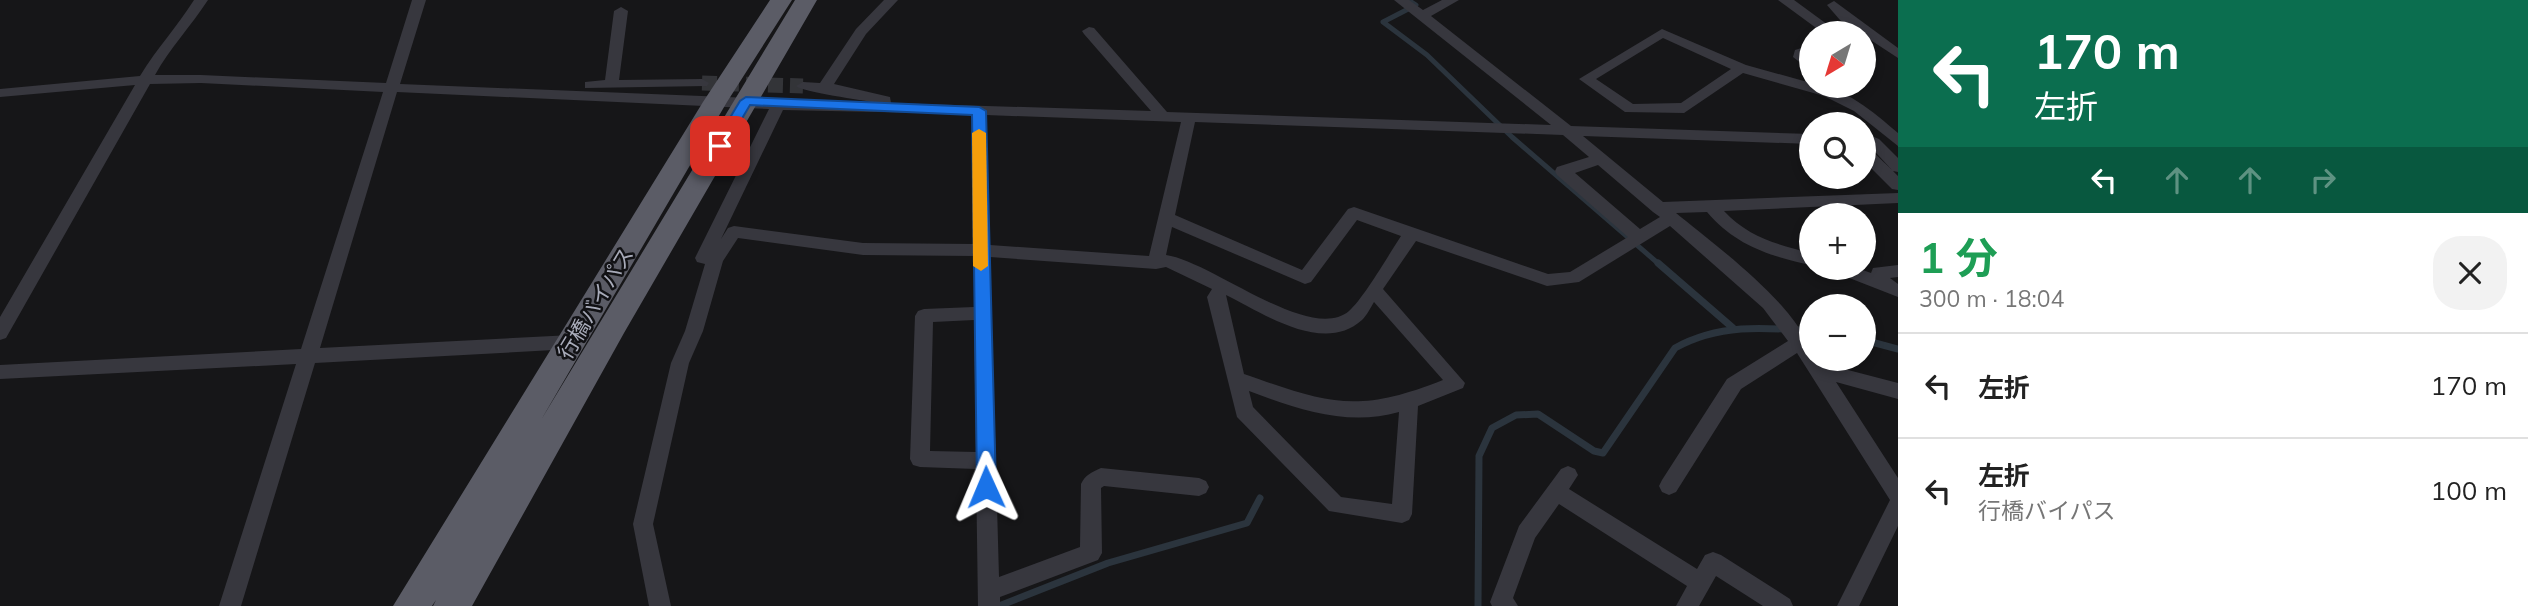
<!DOCTYPE html>
<html lang="ja">
<meta charset="utf-8">
<style>
:root{--surface:#fff;--page:#f2f2f2;--text:#222;--muted:#767676;--line:#e0e0e0}
body{margin:0;font-family:Mulish,"Noto Sans JP",sans-serif;background:var(--page);color:var(--text);height:100vh;display:flex;flex-direction:column;font-size:26px;white-space:nowrap}
*{box-sizing:border-box;margin:0}
p{font-size:23px;color:var(--muted)}
.icon{flex:none;width:38px;height:38px;fill:none;stroke:currentColor;stroke-width:2;stroke-linecap:round;stroke-linejoin:round}
.map{position:relative;flex:1;overflow:hidden}
.side{display:flex;flex-direction:column;background:var(--surface);width:630px}
.side>*{flex:none}
.hud{background:#0b6e4f;color:#fff;overflow:hidden}
.needle{width:46px;rotate:218deg}
.fabs{position:absolute;left:1799px;top:21px;display:grid;gap:14px}
.fabs a{display:grid;place-items:center;width:77px;height:77px;border-radius:50%;background:var(--surface);box-shadow:0 4px 10px #0003;font-size:35px}
.pin{position:absolute;display:grid;place-items:center;width:60px;height:60px;color:#fff;margin:-30px;border-radius:14px;box-shadow:0 4px 10px #0006}
.me{position:absolute;width:77px;margin:-38px;rotate:359deg;stroke-linejoin:round;filter:drop-shadow(0 0 5px #0008)}
.turn{display:flex;align-items:center;gap:24px;height:147px;padding:0 21px;font-size:32px}
.turn .icon{width:91px;height:91px;stroke-width:2.5}
.turn b{display:block;font-size:49px;line-height:60px}
.lanes{display:flex;align-items:center;height:66px;padding:0 21px;background:#0003;justify-content:center;gap:35px;direction:ltr}
.lanes .off{opacity:.35}
.round{display:grid;place-items:center;flex:none;width:74px;height:74px;border-radius:28px;background:var(--page)}
.overview{display:flex;align-items:center;justify-content:space-between;height:119px;padding:0 21px}
h1{font-size:42px;font-weight:700;line-height:52px;color:#1e9e55}
ul{padding:0;list-style:none}
li{display:flex;align-items:center;gap:21px;height:105px;padding:0 21px;border-top:2px solid var(--line)}
li div{flex:1}
li b{display:block;font-size:26px}
li em{font-style:normal}
main{display:flex;flex:1;min-height:0}
.map>svg:first-child{display:block}
.lines{fill:none;stroke-linecap:round;stroke-linejoin:round}
.stream-far1{stroke:#2b343d;stroke-width:5}
.stream{stroke:#2b343d;stroke-width:7}
.minor-tunnel{stroke:#333438;stroke-width:15;stroke-dasharray:15 7;stroke-linecap:butt}
.minor{fill:#37373e;fill-rule:evenodd}
.trunk{fill:#5b5c66;fill-rule:evenodd}
.route{fill:#1a73e8;stroke:#114b97;stroke-width:2}
.slow{fill:#f59e0b}
.labels{text-anchor:middle;dominant-baseline:central;stroke-width:5;stroke-linejoin:round;paint-order:stroke}
.street-label{font-size:21px;fill:#a8abb9;stroke:#111114}
</style>
<main>
<div class="map">
<svg width="1898" height="606" viewBox="0 0 1898 606">
<rect width="100%" height="100%" fill="#161618"/>
<g class="lines">
<polyline class="stream-far1" points="1408,0 1416,5 1383,22 1427,55 1512,137 1660,265"/>
<g class="stream">
<polyline points="1658,263 1733,328"/>
<polyline points="1864,340 1898,349"/>
<polyline points="999,606 1108,563 1247,523 1260,498"/>
<path d="M1478,606L1479,456L1492,428L1516,415L1538,414L1594,451L1603,453L1675,348C1718,324 1763,327 1811,331"/>
</g>
<polyline class="minor-tunnel" points="702,83 803,86"/>
<g class="minor">
<path d="M194,0H208C191,26 170,48 155,75H201L386,83L412,0H426L400,84L877,103C863,100 802,92 796,86L803,82L820,83L856,29L884,0H898L866,34L834,84L890,97L891,103L1151,111L1084,34L1082,31L1089,27L1094,28L1167,112L1551,125L1394,0H1409L1423,10L1442,0H1459L1431,16L1571,126L1811,134V144L1583,136L1663,202L1898,193V203L1724,211C1748,237 1778,245 1811,253V265C1769,256 1735,245 1707,212L1676,213C1710,241 1811,315 1811,359H1822L1825,364L1898,383V399L1836,382L1898,478V526L1859,606H1837L1890,500L1797,353L1741,389L1676,492L1669,495L1662,492L1659,486L1662,480L1727,379L1788,341L1763,308L1670,226L1579,282L1547,286L1416,241L1383,289L1465,383L1463,388L1418,406L1412,514L1409,520L1402,523L1329,511L1237,417L1207,297L1212,289L1166,267L1156,269L990,257L999,577L1080,547L1081,484C1085,475 1092,472 1101,468L1199,478L1206,481L1209,487L1206,493L1199,496L1104,486L1101,488L1102,553L1098,560L1000,597V606H978L976,469L920,467L913,465L910,459L915,316L918,311L924,309L974,307V256L863,255L738,238L723,261L703,331L689,363L653,524L671,606H649L633,524L671,363L685,331L705,264L697,262L695,258L769,109L397,92L320,348L572,335L578,337L581,342L578,347L572,349L315,363L241,606H219L296,364L0,379V365L301,349L383,92L201,83L150,84L6,338L0,340V317L135,85L0,97V89L140,76C157,48 177,27 194,0ZM783,110L972,114L973,244L863,243L734,226L728,228L721,239ZM986,115L1181,122L1149,256L990,245ZM1195,122L1563,135L1589,157L1557,167L1555,171L1557,175L1628,237L1570,272L1548,274L1354,207L1348,209L1302,270L1175,215ZM1598,165L1653,212L1660,217L1640,229L1575,173ZM1357,220L1401,236C1389,254 1364,298 1349,311C1310,344 1211,261 1166,255L1172,227L1305,284L1311,282ZM1226,295C1263,313 1323,355 1362,320C1367,315 1371,307 1374,302L1443,380C1357,414 1329,404 1244,374ZM974,320L976,452L930,451L933,322ZM1249,391C1297,409 1347,427 1399,412L1392,504L1341,497L1253,407Z"/>
<polygon points="1778,0 1794,0 1839,33 1823,33"/>
<polygon points="1834,1 1898,48 1898,58 1840,20 1827,5"/>
<polygon points="621,7 628,11 619,80 702,79 709,83 707,86 585,88 585,82 605,80 614,11"/>
<path d="M1662,29L1746,65L1811,83V86C1845,86 1873,112 1898,133V146L1854,111L1824,96L1743,73L1684,113L1625,112L1579,79ZM1663,38L1731,69L1681,103L1633,104L1596,79Z"/>
<polygon points="1811,45 1811,54 1807,55 1811,60 1811,71 1793,57 1795,50"/>
<polygon points="1874,137 1879,139 1898,158 1898,172 1893,171 1898,176 1898,190 1892,189 1864,161 1864,147 1869,148 1892,170 1866,142"/>
<polygon points="1898,265 1898,277 1890,278 1898,284 1898,297 1834,272 1832,268 1857,268 1871,273 1873,268"/>
<polygon points="1568,466 1575,469 1578,475 1569,489 1697,569 1705,555 1713,552 1721,555 1790,599 1793,606 1763,606 1716,576 1699,606 1676,606 1687,586 1559,504 1535,538 1513,598 1518,606 1492,606 1490,602 1519,526 1561,469"/>
</g>
<polygon class="trunk" points="770,0 792,0 727,102 541,420 795,0 817,0 624,333 472,606 433,606 436,600 432,606 393,606 703,102"/>
</g>
<polygon class="route" points="746,97 979,107 986,111 996,487 993,493 980,493 977,487 972,115 750,105 724,149 715,149 713,146 740,101"/>
<polygon class="slow" points="979,129 986,133 988,266 981,271 973,266 972,133"/>
<g class="labels">
<g class="street-label">
<text transform="translate(595 303) rotate(-59)">行橋バイパス</text>
</g>
</g>
</svg>
<div class="fabs">
<a><svg class="needle" viewBox="-14 -14 28 28"><path d="M0-13l5 13h-10z" fill="#e53935"/><path d="M0 13l5-13h-10z" fill="#767676"/></svg></a>
<a><svg class="icon" aria-label="search" viewBox="0 0 24 24"><circle cx="10" cy="10" r="6"/><path d="M15 15l6 6"/></svg></a>
<a>+</a>
<a>−</a>
</div>
<div class="pin" style="left:720px;top:146px;background:#d93025"><svg class="icon" aria-label="arrive" viewBox="0 0 24 24"><path d="M6 21V4h12l-3 4 3 4H6"/></svg></div>
<svg class="me" style="left:986px;top:487px" viewBox="-20 -20 40 40"><path d="M0-17L14 15 0 8-14 15z" fill="#1a73e8" stroke="#fff" stroke-width="4"/></svg>
</div>
<section class="side">
<div class="hud">
<div class="turn"><svg class="icon" aria-label="left" viewBox="0 0 24 24"><path d="M17 20v-9H6M10 6l-5 5 5 5"/></svg><div><b>170 m</b>左折</div></div>
<div class="lanes"><svg class="icon" aria-label="left" viewBox="0 0 24 24"><path d="M17 20v-9H6M10 6l-5 5 5 5"/></svg><svg class="icon off" aria-label="ahead" viewBox="0 0 24 24"><path d="M12 20V5M6 11l6-6 6 6"/></svg><svg class="icon off" aria-label="ahead" viewBox="0 0 24 24"><path d="M12 20V5M6 11l6-6 6 6"/></svg><svg class="icon off" aria-label="right" viewBox="0 0 24 24"><path d="M7 20v-9h11M14 6l5 5-5 5"/></svg></div>
</div>
<div class="overview"><div><h1>1 分</h1><p>300 m · 18:04</p></div><a class="round"><svg class="icon" aria-label="close" viewBox="0 0 24 24"><path d="M6 6l12 12M18 6L6 18"/></svg></a></div>
<ul>
<li><svg class="icon" aria-label="left" viewBox="0 0 24 24"><path d="M17 20v-9H6M10 6l-5 5 5 5"/></svg><div><b>左折</b></div><em>170 m</em></li>
<li><svg class="icon" aria-label="left" viewBox="0 0 24 24"><path d="M17 20v-9H6M10 6l-5 5 5 5"/></svg><div><b>左折</b><p>行橋バイパス</p></div><em>100 m</em></li>
</ul>
</section>
</main>
